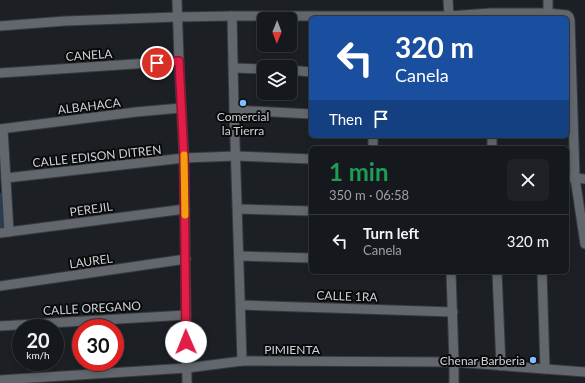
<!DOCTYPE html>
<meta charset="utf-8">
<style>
:root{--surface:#15181c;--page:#1e2125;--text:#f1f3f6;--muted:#9da0a3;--line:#34373b}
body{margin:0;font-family:Lato,sans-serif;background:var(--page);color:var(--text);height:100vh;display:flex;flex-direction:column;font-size:15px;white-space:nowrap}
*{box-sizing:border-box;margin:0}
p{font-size:13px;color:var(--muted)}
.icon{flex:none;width:22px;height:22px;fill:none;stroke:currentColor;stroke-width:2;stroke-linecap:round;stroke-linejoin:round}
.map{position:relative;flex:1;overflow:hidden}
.side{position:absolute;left:309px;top:146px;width:260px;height:128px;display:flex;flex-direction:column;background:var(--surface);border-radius:6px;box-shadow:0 2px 6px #0003,0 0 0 1px var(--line)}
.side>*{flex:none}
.top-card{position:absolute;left:309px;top:16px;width:260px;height:122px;border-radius:6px;box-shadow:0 2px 6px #0003,0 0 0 1px var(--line);background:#1a4fa0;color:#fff;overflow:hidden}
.needle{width:26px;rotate:181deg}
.fabs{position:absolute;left:257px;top:12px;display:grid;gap:8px}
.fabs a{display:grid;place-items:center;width:40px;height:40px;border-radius:6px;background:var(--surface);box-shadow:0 2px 6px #0003,0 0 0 1px var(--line);font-size:20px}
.speed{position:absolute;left:12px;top:319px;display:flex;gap:8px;font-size:20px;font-weight:700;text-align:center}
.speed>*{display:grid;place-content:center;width:52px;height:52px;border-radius:50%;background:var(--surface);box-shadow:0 2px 6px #0003,0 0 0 1px var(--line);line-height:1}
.speed small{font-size:10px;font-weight:400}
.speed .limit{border:6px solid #d22;background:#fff;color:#111}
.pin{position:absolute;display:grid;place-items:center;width:34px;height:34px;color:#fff;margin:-17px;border:2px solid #fff;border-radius:50%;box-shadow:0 1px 4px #0007}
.me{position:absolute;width:44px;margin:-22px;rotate:359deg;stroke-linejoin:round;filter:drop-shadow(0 0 3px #0008)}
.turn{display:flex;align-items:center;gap:14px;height:84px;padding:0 20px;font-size:18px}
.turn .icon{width:52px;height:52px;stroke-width:2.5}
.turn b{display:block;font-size:28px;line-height:34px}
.then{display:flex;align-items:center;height:38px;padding:0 20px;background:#0003;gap:8px;font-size:15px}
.round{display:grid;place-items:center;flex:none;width:42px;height:42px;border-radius:6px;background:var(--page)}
.overview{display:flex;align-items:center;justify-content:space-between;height:68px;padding:0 20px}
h1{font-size:24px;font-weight:700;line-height:30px;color:#1e9e55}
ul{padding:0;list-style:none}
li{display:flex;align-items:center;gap:12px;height:52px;padding:0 20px;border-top:1px solid var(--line)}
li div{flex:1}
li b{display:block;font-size:15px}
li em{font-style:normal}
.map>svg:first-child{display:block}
.green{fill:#283e56}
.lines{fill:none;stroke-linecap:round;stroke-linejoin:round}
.minor-casing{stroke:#373a3e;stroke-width:11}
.minor{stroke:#62676d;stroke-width:9}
.route-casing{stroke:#92132f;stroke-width:10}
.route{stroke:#e11d48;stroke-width:7}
.slow{stroke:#f59e0b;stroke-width:7}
.poi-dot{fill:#81bdfa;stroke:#080a0c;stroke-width:1.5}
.labels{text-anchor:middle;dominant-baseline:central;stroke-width:4;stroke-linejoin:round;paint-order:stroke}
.street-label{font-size:12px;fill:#cfd2d5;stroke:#080a0c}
.poi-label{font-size:12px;fill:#cfd2d5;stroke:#080a0c}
</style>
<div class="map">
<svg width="585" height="383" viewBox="0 0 585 383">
<rect width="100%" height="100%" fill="#1c2025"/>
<rect class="green" x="0" y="193" width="5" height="35"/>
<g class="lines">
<defs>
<g id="minor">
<polyline points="177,0 179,61 184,158 187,383"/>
<polyline points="448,0 449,16"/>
<polyline points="548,0 548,13"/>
<polyline points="232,16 234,110 242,361"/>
<polyline points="0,26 65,21 177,17 232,16 449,16 491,13 548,13 567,15 569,17 570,20 575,178 585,244"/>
<polyline points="234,68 264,69"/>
<polyline points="290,70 311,72"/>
<polyline points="0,73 179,61"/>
<polyline points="234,110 311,114"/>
<polyline points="0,129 136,112 181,108"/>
<polyline points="3,129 9,232"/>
<polyline points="373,136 373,148"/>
<polyline points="492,148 492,136"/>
<polyline points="567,177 585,179"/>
<polyline points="6,178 184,158 236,156 311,159"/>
<polyline points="238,209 311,211"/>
<polyline points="0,233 185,209"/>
<polyline points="239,256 311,258"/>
<polyline points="451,272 454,362 454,383"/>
<polyline points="497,272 501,366"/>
<polyline points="542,272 545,369"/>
<polyline points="0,286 186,259"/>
<polyline points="241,305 453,312"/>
<polyline points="0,326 186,315"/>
<polyline points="0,380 187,368 242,361 454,362 585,372"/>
</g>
</defs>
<use href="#minor" class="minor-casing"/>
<use href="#minor" class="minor"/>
</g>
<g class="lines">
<defs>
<polyline id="route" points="157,63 179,61 184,158 186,342"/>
</defs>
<use href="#route" class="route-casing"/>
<use href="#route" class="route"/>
<polyline class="slow" points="184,155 185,215"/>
</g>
<g class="poi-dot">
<circle cx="243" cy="103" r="4"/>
<circle cx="533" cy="360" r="4"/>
</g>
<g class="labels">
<g class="street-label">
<text transform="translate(89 55) rotate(-4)">CANELA</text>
<text transform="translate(89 106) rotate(-7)">ALBAHACA</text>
<text transform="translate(97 156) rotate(-6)">CALLE EDISON DITREN</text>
<text transform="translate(91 209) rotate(-8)">PEREJIL</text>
<text transform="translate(91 261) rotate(-8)">LAUREL</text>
<text transform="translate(347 296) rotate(2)">CALLE 1RA</text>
<text transform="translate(92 308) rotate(-3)">CALLE OREGANO</text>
<text x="292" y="349">PIMIENTA</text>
</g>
<g class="poi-label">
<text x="243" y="116">Comercial<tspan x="243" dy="14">la Tierra</tspan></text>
<text x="525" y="360" text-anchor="end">Chenar Barberia</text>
</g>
</g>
</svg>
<div class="fabs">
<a><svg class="needle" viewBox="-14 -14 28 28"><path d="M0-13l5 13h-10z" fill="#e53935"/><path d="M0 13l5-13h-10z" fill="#9da0a3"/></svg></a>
<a><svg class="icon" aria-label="layers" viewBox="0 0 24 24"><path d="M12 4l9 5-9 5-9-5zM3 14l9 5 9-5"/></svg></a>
</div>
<div class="speed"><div>20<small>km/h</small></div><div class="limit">30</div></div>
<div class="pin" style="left:157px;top:63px;background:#d93025"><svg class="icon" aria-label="arrive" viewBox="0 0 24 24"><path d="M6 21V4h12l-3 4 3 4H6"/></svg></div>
<svg class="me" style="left:186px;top:342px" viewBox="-20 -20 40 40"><circle r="19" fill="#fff"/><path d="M0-13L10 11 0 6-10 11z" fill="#e11d48"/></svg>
<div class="top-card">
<div class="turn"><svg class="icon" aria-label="left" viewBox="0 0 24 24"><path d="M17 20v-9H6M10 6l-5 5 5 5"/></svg><div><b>320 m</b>Canela</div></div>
<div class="then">Then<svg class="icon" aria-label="arrive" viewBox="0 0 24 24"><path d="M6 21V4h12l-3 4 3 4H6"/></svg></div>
</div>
<section class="side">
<div class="overview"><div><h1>1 min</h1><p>350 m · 06:58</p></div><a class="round"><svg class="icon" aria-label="close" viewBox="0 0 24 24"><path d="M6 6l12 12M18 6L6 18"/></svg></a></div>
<ul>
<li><svg class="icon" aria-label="left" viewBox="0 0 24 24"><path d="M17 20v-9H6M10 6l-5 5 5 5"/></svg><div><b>Turn left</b><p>Canela</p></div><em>320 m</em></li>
</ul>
</section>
</div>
